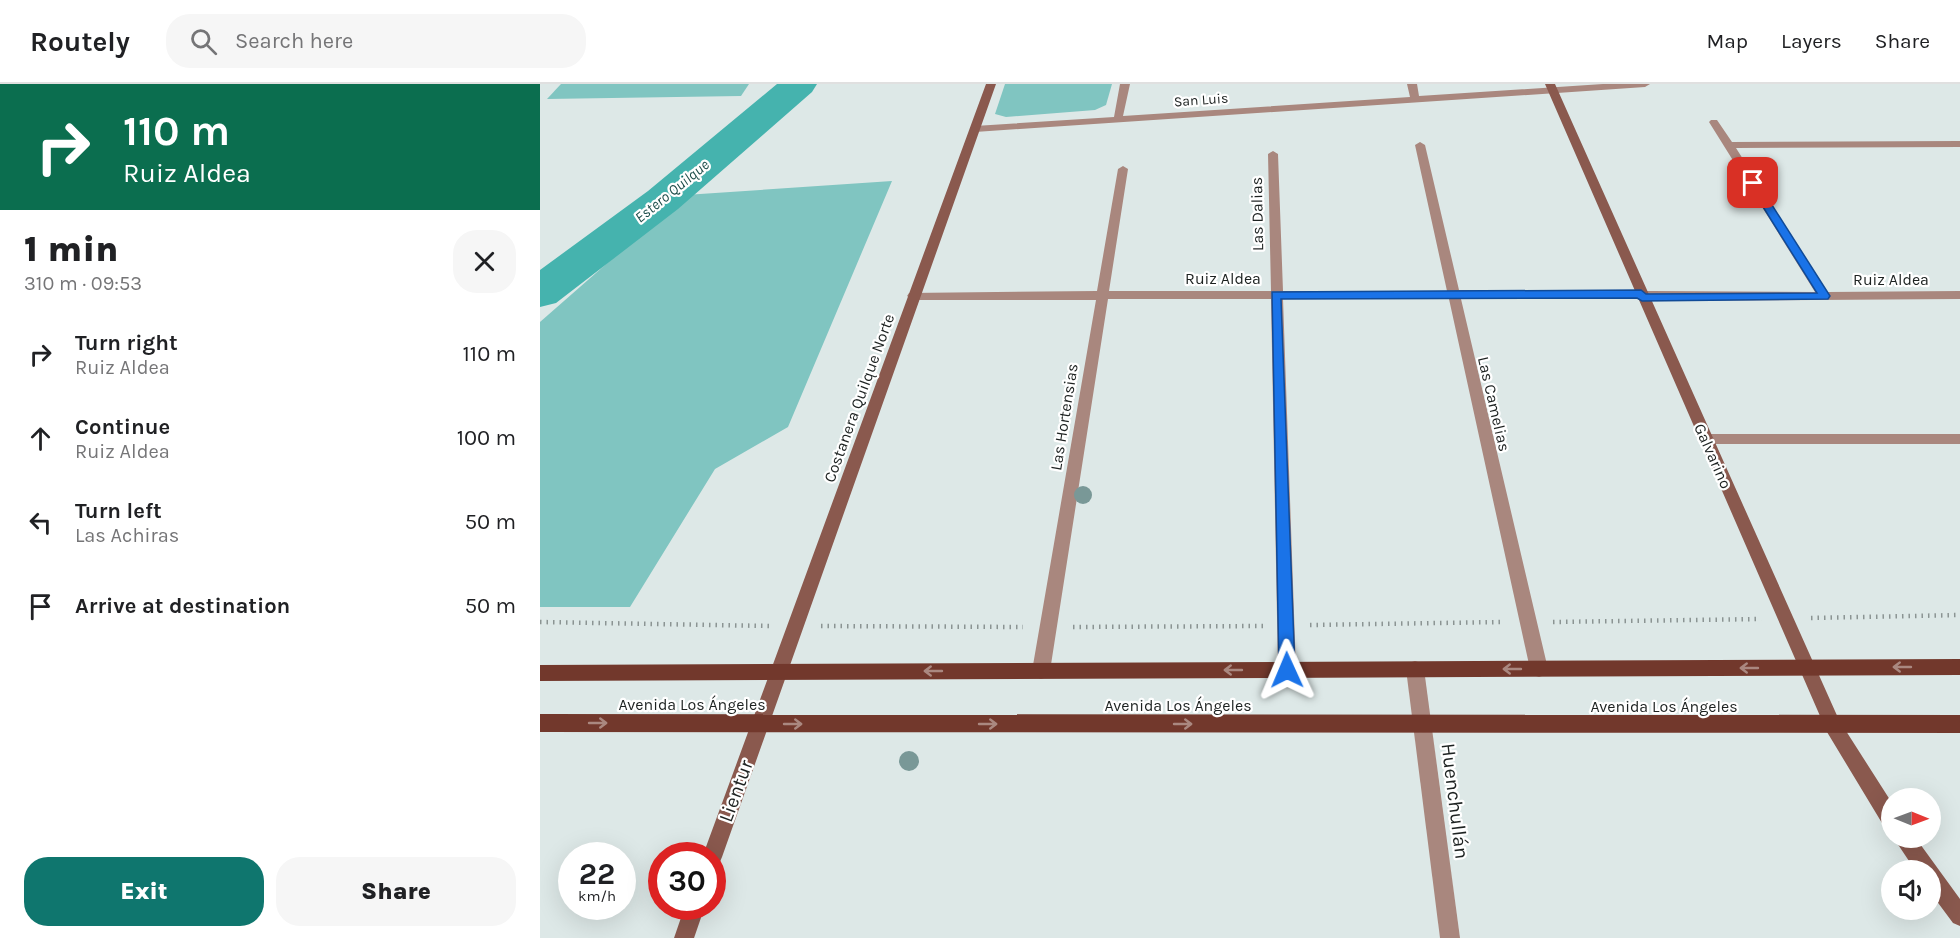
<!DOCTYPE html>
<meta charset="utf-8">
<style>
:root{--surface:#fff;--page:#f6f6f6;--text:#202124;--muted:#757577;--line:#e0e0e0;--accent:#0f766e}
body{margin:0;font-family:Karla,sans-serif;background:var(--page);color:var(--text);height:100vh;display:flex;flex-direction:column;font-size:22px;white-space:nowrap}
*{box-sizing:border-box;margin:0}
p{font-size:20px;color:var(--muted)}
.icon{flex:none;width:33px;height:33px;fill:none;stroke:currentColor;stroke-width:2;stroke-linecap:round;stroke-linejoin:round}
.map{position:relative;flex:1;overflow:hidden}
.panel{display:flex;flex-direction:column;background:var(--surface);width:540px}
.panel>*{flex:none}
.hud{background:#0b6e4f;color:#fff;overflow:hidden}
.needle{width:39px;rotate:91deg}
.fabs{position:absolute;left:1341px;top:704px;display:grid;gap:12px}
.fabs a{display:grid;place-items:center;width:60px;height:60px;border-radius:50%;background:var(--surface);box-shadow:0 6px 24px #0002;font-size:30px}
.speed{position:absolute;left:18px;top:758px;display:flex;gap:12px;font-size:30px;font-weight:700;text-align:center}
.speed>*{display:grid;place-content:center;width:78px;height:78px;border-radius:50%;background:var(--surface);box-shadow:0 6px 24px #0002;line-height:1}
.speed small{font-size:15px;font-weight:400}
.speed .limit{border:9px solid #d22;background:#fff;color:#111}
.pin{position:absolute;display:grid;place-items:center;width:51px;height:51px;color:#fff;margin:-26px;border-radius:12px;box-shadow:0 3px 9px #0006}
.me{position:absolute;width:66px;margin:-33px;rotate:359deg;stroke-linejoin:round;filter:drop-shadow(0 0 4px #0008)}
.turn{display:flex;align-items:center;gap:21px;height:126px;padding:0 24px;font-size:27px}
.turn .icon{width:78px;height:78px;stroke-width:2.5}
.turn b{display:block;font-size:42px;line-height:51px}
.round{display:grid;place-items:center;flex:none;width:63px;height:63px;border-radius:24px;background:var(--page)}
.summary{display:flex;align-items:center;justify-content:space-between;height:102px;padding:0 24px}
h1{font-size:36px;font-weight:800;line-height:45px}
.button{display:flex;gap:12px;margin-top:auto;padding:12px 24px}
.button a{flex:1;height:69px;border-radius:24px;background:var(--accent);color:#fff;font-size:24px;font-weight:800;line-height:69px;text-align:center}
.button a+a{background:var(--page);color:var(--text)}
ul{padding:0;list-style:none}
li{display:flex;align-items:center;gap:18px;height:84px;padding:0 24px}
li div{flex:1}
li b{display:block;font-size:22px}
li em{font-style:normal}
header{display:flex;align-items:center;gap:36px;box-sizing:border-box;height:84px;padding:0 30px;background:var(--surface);border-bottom:2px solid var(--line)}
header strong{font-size:28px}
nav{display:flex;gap:33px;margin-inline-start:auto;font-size:21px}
.search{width:420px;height:54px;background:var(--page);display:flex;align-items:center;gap:15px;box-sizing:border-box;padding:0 21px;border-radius:24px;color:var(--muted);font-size:22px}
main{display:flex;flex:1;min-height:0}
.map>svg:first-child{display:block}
.green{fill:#80c5c1}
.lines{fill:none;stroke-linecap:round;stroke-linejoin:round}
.river{fill:#45b3ae;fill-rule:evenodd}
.path{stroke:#8b9493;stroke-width:4.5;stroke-dasharray:1.5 5;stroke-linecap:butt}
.street{fill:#a9877e;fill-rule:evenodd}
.secondary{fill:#8a594e;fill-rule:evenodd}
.primary{fill:#72382c;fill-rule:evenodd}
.tree{fill:#799897}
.oneway{stroke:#aa8880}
.route{fill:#1a73e8;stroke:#114b97;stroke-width:1.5}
.labels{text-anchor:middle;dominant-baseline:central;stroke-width:4.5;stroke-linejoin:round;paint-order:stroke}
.far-street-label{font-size:14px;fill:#1d2221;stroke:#fff}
.far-water-label{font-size:15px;font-style:italic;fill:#1d4d4a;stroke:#fff}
.street-label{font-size:16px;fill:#1d2221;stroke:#fff}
.near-street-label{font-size:20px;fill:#1d2221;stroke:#fff}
</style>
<header>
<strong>Routely</strong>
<div class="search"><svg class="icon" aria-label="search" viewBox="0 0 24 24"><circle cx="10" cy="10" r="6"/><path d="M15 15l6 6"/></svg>Search here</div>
<nav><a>Map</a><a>Layers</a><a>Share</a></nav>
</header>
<main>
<section class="panel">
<div class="hud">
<div class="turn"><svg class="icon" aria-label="right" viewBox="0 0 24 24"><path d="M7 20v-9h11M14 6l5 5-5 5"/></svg><div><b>110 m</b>Ruiz Aldea</div></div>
</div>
<div class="summary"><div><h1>1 min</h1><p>310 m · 09:53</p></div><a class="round"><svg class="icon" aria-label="close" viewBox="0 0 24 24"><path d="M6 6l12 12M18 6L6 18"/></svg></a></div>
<ul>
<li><svg class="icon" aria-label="right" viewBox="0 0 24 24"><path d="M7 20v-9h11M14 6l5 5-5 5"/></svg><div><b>Turn right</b><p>Ruiz Aldea</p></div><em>110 m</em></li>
<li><svg class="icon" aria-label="ahead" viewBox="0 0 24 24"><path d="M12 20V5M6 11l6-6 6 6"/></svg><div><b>Continue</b><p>Ruiz Aldea</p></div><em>100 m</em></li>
<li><svg class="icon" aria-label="left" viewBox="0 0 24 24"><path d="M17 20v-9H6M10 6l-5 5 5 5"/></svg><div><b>Turn left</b><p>Las Achiras</p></div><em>50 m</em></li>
<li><svg class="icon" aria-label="arrive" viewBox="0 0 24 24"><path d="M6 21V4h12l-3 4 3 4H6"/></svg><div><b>Arrive at destination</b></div><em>50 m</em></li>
</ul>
<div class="button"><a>Exit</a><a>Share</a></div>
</section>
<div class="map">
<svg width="1420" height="854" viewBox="0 0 1420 854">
<rect width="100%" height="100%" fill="#dde8e7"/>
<g class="green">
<polygon points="21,0 209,0 201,12 7,15"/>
<polygon points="465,0 572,0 566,21 555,26 466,33 455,30"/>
<polygon points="352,97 248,343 175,385 90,523 0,523 0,238 145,111"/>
</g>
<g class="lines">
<polygon class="river" points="237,0 277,0 272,8 138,125 16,219 0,223 0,186 108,107"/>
<g class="path">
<polyline points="1271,534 1420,531"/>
<polyline points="0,538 231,542"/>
<polyline points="1013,538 1221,535"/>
<polyline points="770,541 963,538"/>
<polyline points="281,542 483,543"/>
<polyline points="533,543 723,542"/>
</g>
<g class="street">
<polygon points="580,0 590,0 583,32 870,13 867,0 877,0 879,12 1063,0 1110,0 1105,3 435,48 430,45 435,42 574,33"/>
<polygon points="1171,36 1177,36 1192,58 1420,57 1420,63 1196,64 1287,208 1420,207 1420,215 1102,217 1097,214 921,215 1008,585 1005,591 999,593 993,591 990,585 909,215 743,215 756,586 753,592 747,594 741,592 738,586 731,215 568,215 510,587 507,593 501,595 495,593 492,587 556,216 373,216 367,212 369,209 557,207 578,85 583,82 588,85 569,207 731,207 728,70 733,67 738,70 743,207 907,207 875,61 880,58 885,61 919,206 1275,208 1169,38"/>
<polygon points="1166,350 1420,350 1420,360 1166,360 1159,355"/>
<polygon points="875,577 881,579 884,585 920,854 900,854 866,585 869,579"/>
</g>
<g class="secondary">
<polygon points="446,0 456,0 182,773 179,780 172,783 172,771 163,771"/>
<polygon points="1005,0 1015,0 1299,636 1352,719 1352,746 1345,744 1287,648"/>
<polygon points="1353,753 1375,753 1420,815 1420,842 1413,839 1390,808 1390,786 1375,786"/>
<polygon points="145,822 165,822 154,854 134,854"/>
</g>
<g class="primary">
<polygon points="1420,575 1420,591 0,597 0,581"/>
<polygon points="0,630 1420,631 1420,649 0,648"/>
</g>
</g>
<g class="tree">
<circle cx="543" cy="411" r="9"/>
<circle cx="369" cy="677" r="10"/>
</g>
<defs><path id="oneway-shaft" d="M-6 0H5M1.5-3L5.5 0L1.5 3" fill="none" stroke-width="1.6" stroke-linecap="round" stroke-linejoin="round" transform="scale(1.5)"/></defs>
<g class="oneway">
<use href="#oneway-shaft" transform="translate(1362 583) rotate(180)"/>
<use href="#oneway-shaft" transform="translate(1209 584) rotate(180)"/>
<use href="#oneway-shaft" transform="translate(972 585) rotate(180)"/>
<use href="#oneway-shaft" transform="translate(693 586) rotate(180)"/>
<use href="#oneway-shaft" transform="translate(393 587) rotate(180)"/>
<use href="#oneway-shaft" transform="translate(58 639)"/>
<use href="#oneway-shaft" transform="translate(253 640)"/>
<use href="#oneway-shaft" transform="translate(448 640)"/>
<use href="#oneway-shaft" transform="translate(643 640)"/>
</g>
<polygon class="route" points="1209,97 1218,99 1290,212 1288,215 1102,217 1097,214 741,215 755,586 752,591 747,593 741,591 739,586 732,208 1101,206 1106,210 1277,209 1208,99"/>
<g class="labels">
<g class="far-street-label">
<text transform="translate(661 16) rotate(-4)">San Luis</text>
</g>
<g class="far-water-label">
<text transform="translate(132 107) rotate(-39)">Estero Quilque</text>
</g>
<g class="street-label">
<text transform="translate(717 130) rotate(-91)">Las Dalias</text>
<text x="683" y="194">Ruiz Aldea</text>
<text x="1351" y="195">Ruiz Aldea</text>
<text transform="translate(319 314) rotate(-70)">Costanera Quilque Norte</text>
<text transform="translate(954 320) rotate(77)">Las Camelias</text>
<text transform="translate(524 333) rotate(-81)">Las Hortensias</text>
<text transform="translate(1173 372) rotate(66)">Galvarino</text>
<text x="152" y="620">Avenida Los Ángeles</text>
<text x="638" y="621">Avenida Los Ángeles</text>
<text x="1124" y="622">Avenida Los Ángeles</text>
</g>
<g class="near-street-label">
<text transform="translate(196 707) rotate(-70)">Lientur</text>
<text transform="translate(915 717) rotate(83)">Huenchullán</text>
</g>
</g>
</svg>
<div class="fabs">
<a><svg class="needle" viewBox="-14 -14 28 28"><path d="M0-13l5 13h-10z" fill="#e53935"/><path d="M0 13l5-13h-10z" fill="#757577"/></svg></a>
<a><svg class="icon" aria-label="sound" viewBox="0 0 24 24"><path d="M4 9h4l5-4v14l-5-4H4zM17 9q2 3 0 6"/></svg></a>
</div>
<div class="speed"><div>22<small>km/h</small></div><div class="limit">30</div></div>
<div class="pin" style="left:1213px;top:99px;background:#d93025"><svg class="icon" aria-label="arrive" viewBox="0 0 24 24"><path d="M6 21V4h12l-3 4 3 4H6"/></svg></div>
<svg class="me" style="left:747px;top:586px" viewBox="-20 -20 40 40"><path d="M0-17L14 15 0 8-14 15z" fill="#1a73e8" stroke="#fff" stroke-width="4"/></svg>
</div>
</main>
